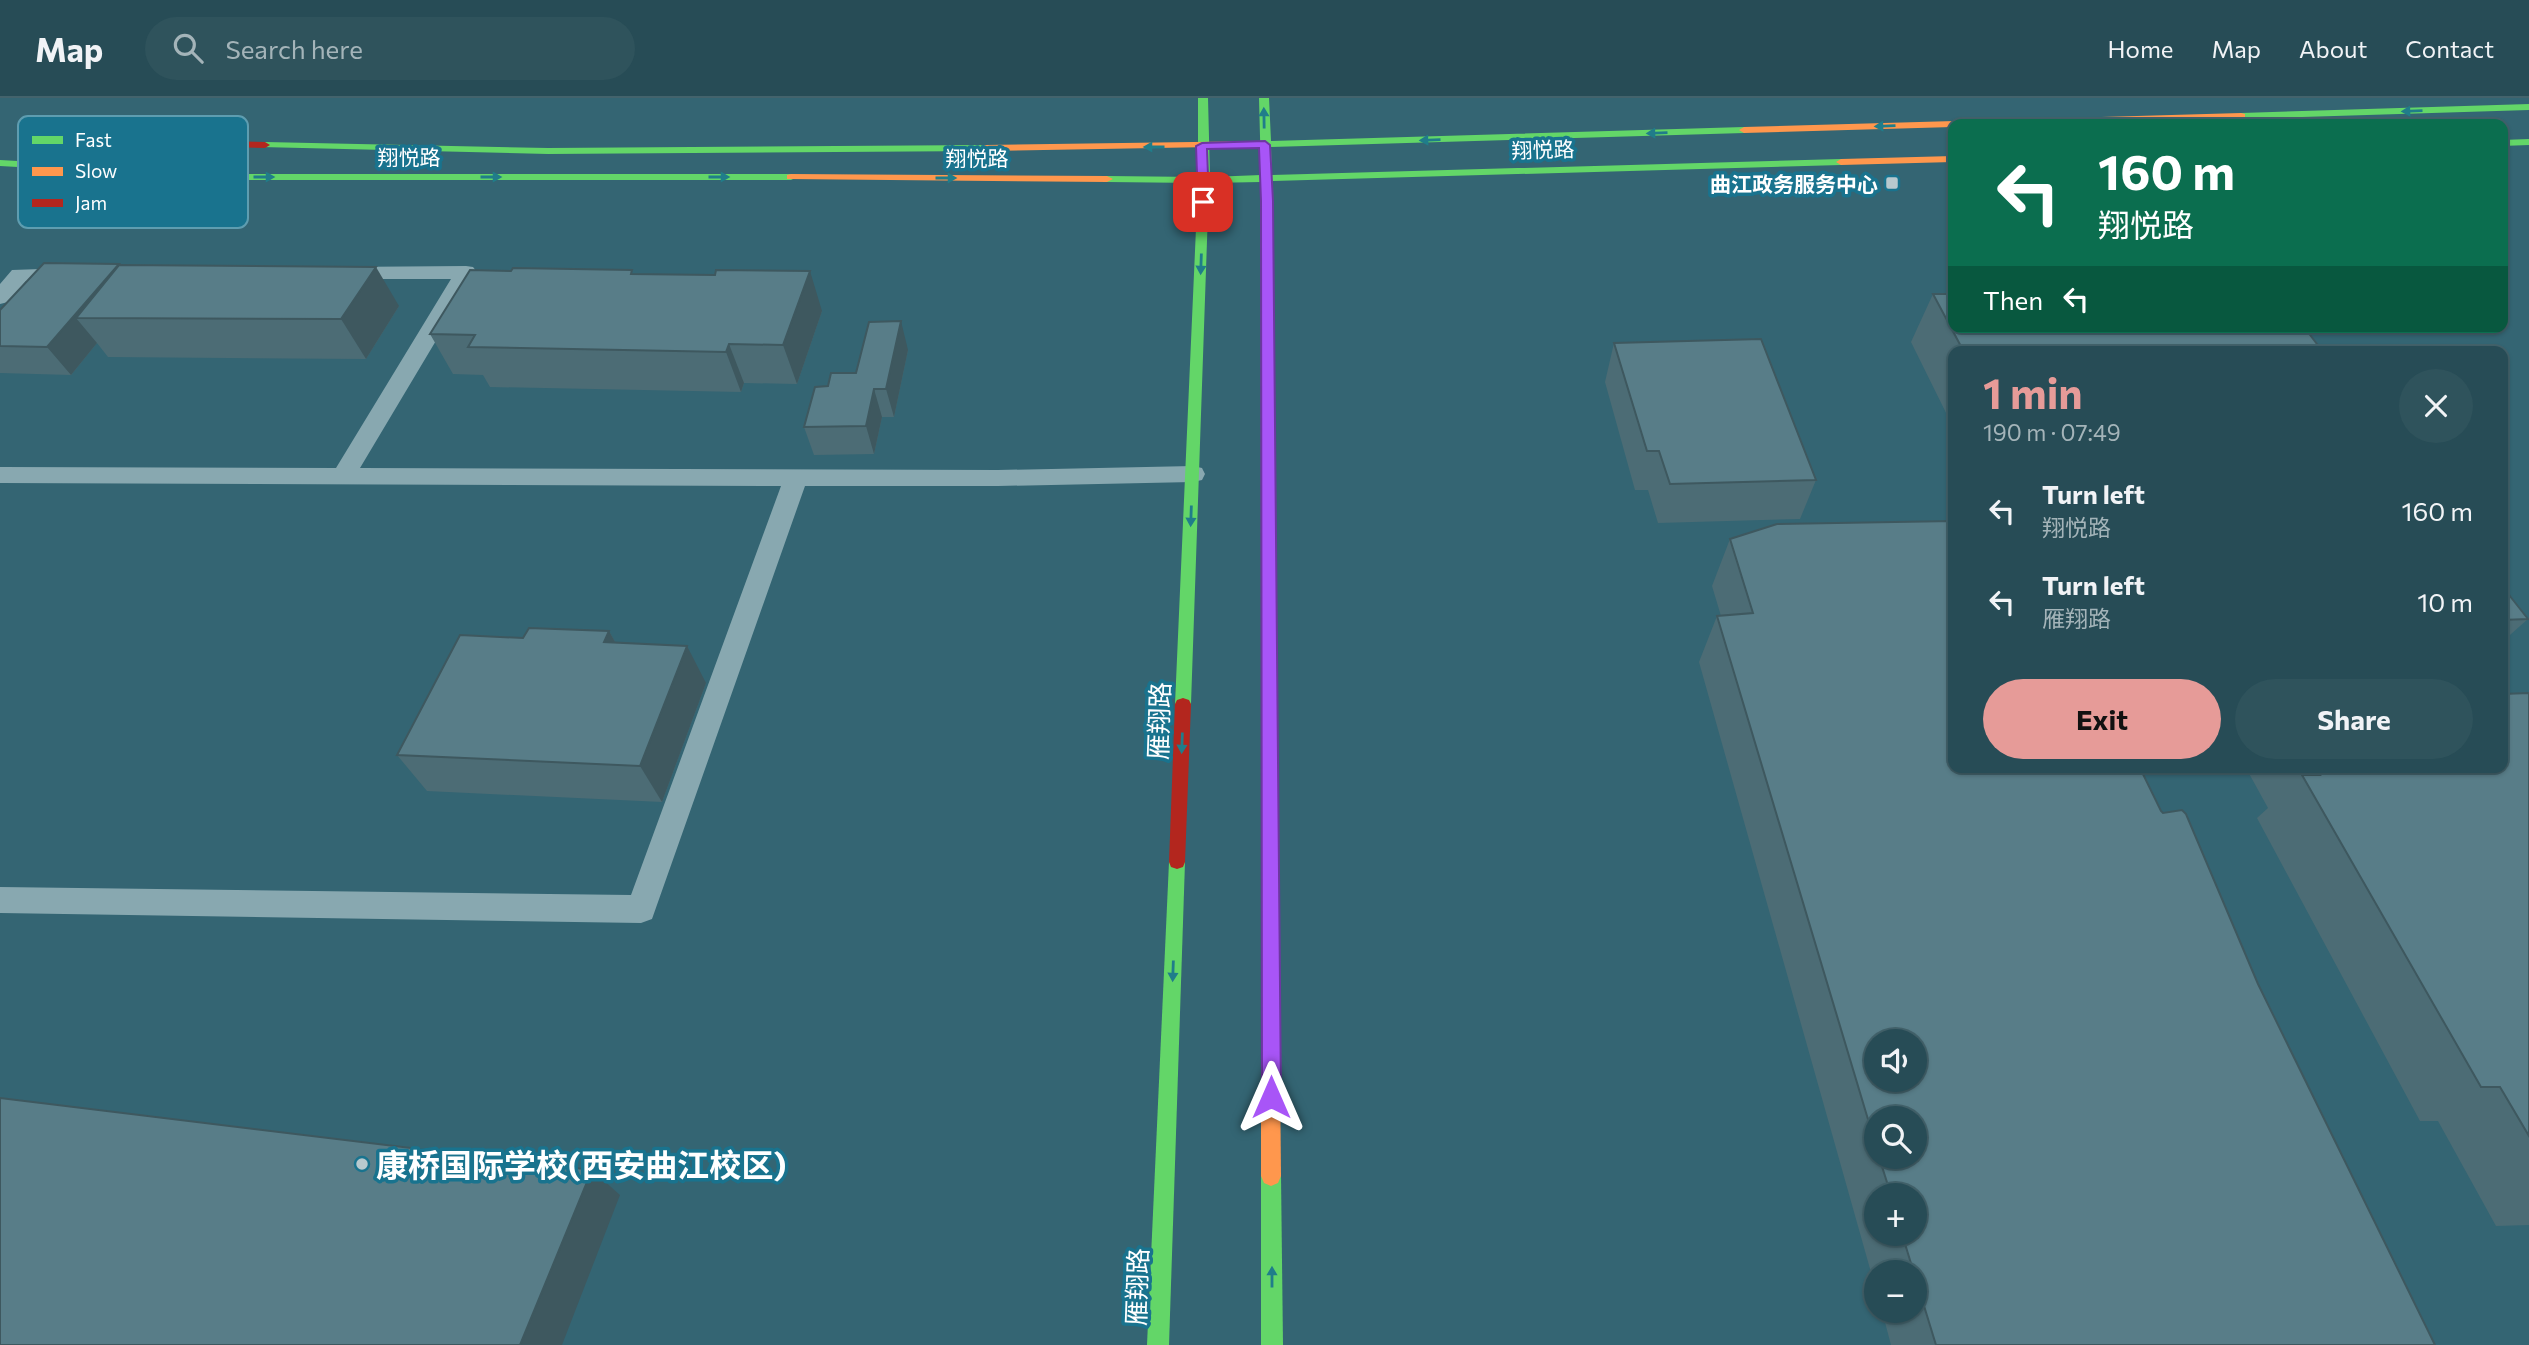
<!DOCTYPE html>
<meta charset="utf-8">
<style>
:root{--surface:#274c56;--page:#2f535c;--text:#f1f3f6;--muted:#a4b4b9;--line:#43636c;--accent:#e69b98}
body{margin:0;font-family:Commissioner,"Noto Sans SC",sans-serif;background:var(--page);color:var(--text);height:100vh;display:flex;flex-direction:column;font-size:26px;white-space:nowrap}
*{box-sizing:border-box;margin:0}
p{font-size:23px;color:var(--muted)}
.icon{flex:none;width:38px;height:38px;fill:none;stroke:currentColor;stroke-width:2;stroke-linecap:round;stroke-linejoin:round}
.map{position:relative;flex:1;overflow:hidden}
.sheet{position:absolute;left:1948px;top:248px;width:560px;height:427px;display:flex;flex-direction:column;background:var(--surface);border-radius:14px;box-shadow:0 2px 5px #0004,0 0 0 2px var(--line)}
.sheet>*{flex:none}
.guide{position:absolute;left:1948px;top:21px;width:560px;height:214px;border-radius:14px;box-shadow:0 2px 5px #0004,0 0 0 2px var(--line);background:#0b6e4f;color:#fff;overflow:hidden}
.controls{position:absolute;left:1864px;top:931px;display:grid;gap:14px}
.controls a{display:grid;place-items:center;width:63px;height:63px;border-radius:50%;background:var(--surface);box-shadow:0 2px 5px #0004,0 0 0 2px var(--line);font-size:35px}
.pin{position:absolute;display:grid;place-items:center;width:60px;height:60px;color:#fff;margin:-30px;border-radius:14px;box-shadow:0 4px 10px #0006}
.me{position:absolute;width:77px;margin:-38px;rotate:0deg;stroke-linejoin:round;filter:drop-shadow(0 0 5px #0008)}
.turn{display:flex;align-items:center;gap:24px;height:147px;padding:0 35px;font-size:32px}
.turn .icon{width:91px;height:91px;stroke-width:2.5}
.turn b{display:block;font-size:49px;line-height:60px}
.then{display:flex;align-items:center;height:66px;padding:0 35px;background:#0003;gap:14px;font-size:26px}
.round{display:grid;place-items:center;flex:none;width:74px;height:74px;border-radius:37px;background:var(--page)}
.overview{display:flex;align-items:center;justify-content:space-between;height:119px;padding:0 35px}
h1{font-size:42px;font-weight:700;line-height:52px;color:var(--accent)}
.action{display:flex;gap:14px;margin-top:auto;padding:14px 35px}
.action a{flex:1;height:80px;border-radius:42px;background:var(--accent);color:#111;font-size:28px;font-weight:700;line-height:80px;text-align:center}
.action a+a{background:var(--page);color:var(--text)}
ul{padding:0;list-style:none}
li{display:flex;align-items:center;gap:21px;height:91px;padding:0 35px}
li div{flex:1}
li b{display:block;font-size:26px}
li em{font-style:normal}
header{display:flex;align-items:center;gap:42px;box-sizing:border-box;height:98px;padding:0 35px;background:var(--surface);border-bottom:2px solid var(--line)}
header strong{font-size:33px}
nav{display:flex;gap:38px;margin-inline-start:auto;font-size:24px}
.search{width:490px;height:63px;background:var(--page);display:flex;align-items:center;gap:18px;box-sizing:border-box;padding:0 24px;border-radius:38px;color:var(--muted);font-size:26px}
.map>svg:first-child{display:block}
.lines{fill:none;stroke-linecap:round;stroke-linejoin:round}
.lane{fill:#88a8b0;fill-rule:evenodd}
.fast{fill:#63d668;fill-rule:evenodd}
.slow{fill:#ff974d;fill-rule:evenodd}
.jam{fill:#b3261e;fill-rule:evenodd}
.wall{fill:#4c6c75;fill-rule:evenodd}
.shaded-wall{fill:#3e585f}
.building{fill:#587d88;stroke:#3e585f;stroke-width:2;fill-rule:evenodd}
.oneway{fill:#207d8a}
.route{fill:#a855f7;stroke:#6d37a1;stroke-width:2}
.poi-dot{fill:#b8c9ce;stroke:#19738e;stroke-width:2.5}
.labels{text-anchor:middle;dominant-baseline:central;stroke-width:7;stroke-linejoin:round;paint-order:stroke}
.far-street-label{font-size:21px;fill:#fff;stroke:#19738e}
.far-poi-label{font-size:21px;font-weight:bold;fill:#fff;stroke:#19738e;text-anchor:end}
.street-label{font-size:26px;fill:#fff;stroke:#19738e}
.near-poi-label{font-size:32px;font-weight:bold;fill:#fff;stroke:#19738e;text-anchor:start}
.key{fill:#19738e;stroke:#5e9db0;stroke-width:2}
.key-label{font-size:19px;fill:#fff}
</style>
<header>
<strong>Map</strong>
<div class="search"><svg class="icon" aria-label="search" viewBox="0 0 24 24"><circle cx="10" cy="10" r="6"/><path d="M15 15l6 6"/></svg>Search here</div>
<nav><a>Home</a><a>Map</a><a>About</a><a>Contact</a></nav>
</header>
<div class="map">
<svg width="2529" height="1247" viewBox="0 0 2529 1247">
<rect width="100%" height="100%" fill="#346573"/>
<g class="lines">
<g class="lane">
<polygon points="466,168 473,169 477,174 360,370 998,372 1193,368 1202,370 1205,376 1202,382 1193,384 998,388 805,388 652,821 641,825 0,815 0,789 631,797 781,388 0,385 0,369 336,370 451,181 341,181 334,180 330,175 334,170 341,169"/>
<polygon points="69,170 77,171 80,176 77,181 26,183 8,204 0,206 0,186 12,172"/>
</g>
<g class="fast">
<polygon points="1198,0 1208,0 1210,79 1261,77 1259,0 1269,0 1271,43 1744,29 1749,32 1744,35 1271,49 1272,77 1841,61 1846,64 1841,67 1273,83 1277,660 1275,665 1263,665 1261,660 1261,84 1209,85 1191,606 1189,610 1177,610 1175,606 1198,85 1107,84 1101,81 1107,78 1198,79"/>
<polygon points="2529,6 2529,12 2241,21 2236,18 2241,15"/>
<polygon points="2529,41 2529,47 2502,48 2502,42"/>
<polygon points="265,44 548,50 985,47 990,50 985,53 548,56 261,49 261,45"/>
<polygon points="0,62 249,76 791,76 797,79 791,82 249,82 0,68"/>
<polygon points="1177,757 1183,759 1185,764 1169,1247 1147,1247 1169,764 1171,759"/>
<polygon points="1271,1068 1278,1071 1281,1078 1283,1247 1261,1247 1261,1078 1264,1071"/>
</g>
<g class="slow">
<polygon points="2241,15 2245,16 2245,20 2063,26 1953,26 1953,29 1744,35 1739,32 1744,29"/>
<polygon points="1264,43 1269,46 1268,48 985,53 980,50 985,47"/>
<polygon points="1953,58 1953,64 1841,67 1836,64 1841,61"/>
<polygon points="791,76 1107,78 1113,81 1107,84 787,81 787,77"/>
<polygon points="1269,653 1275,655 1277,660 1281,1078 1278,1085 1271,1088 1264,1085 1261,1078 1261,660 1263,655"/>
</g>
<g class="jam">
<polygon points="62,40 265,44 270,47 265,50 58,45 58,41"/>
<polygon points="1183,600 1189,602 1191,606 1185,764 1183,769 1177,771 1171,769 1169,764 1175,606 1177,602"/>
</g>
</g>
<g class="wall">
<polygon points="119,166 119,168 399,208 366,261 108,259 97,245 71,277 0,275 0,212"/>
<polygon points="634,176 822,213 797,286 744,285 741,294 490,289 483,277 453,276 430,236"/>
<polygon points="1933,196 2323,254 1953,254 1953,329 1911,244"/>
<polygon points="1614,245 1816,382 1800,421 1658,425 1648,392 1635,392 1605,284"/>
<polygon points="908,252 894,319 882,319 874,356 814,357 804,329 856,275"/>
<path d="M1730,441L2161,713L2258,886L2435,1247H1891L1882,1213H1914V1174H1876V1192L1699,564L1717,518H1721L1712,488ZM1876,1020L1914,1059H1876ZM1876,1097H1914V1136H1876Z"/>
<polygon points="2502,488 2528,521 2502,544"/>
<polygon points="609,533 615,544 706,585 662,704 427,693 397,657 523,540"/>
<polygon points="2529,595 2529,1127 2496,1128 2438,1023 2420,1023 2257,720 2268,710 2246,670 2502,670"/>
</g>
<g class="shaded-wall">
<polygon points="119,166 140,195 76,220 97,245 71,277 47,249"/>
<polygon points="376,169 399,208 366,261 341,221"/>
<polygon points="810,173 822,213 797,286 783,247"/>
<polygon points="901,223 908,252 894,319 886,291"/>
<polygon points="729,246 744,285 741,294 726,254"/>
<polygon points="874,291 882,319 874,356 866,328"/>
<polygon points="609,533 630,571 604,544"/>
<polygon points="687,548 706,585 662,704 640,668"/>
<polygon points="592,1072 620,1097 562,1247 520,1247"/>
</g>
<g class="building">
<polygon points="44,165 119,166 47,249 0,248 0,212"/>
<polygon points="119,167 376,169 341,221 76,220"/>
<polygon points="513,170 632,172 631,176 715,177 716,172 810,173 783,247 729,246 726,254 468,249 475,237 430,236 470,172 511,173"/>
<polygon points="1933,196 1953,196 1953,229 2304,229 2323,254 1964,254"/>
<polygon points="901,223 886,291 874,291 866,328 804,329 815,289 828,288 831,275 856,275 869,224"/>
<polygon points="1761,241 1816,382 1670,386 1659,353 1647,353 1614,245"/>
<path d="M1953,423V670H2140L2161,713L2163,715L2182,712L2186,716L2258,886L2435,1247H1936L1902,1136H1914V1097H1891L1879,1059H1914V1020H1876V1048L1717,518L1753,515L1730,441L1777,426ZM1876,943H1914V982H1876Z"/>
<polygon points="2502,488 2528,521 2502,522"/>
<polygon points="529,530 609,533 604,544 687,548 640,668 397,657 460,537 523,540"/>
<polygon points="2529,595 2529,1038 2500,989 2481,989 2302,677 2320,677 2316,670 2502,670 2502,596"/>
<polygon points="0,1000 592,1072 520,1247 0,1247"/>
</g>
<defs><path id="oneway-solid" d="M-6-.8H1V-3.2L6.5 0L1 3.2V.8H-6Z" transform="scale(1.75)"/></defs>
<g class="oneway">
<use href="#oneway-solid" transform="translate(2412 13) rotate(178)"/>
<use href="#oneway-solid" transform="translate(1264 20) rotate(-91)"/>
<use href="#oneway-solid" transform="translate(1885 28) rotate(178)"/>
<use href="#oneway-solid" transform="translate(1657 35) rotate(178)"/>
<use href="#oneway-solid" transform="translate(1430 42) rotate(178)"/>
<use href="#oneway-solid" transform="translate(1154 49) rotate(180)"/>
<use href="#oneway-solid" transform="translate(264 79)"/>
<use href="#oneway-solid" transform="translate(491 79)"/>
<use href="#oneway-solid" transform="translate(719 79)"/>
<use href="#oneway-solid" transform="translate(946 80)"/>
<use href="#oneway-solid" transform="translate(1201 166) rotate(92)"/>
<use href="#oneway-solid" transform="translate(1191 418) rotate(92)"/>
<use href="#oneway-solid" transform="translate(1182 645) rotate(92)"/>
<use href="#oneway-solid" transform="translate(1173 873) rotate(92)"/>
<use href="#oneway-solid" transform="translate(1272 1179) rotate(-90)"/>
</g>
<polygon class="route" points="1265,43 1270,47 1273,103 1281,999 1278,1005 1271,1008 1264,1005 1262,999 1261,103 1259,50 1207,51 1209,104 1203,108 1198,104 1196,48 1202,45"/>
<g class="poi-dot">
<rect x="1885" y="78" width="14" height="14" rx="3.5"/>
<circle cx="362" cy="1066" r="7"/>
</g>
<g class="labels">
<g class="far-street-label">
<text transform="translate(1543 51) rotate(-2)">翔悦路</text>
<text x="409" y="58">翔悦路</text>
<text x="977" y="59">翔悦路</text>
</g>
<g class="far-poi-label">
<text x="1878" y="85">曲江政务服务中心</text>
</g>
<g class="street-label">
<text transform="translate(1158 623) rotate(-88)">雁翔路</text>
<text transform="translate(1136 1189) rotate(-88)">雁翔路</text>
</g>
<g class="near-poi-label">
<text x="376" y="1066">康桥国际学校(西安曲江校区)</text>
</g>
</g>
<rect x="18" y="18" width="230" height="112" rx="10" class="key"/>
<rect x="32" y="38" width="31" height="8" fill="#63d668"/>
<rect x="32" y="69" width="31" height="9" fill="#ff974d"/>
<rect x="32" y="101" width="31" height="8" fill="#b3261e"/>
<g class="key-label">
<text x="75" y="49">Fast</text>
<text x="75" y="80">Slow</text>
<text x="75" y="112">Jam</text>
</g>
</svg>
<div class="controls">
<a><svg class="icon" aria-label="sound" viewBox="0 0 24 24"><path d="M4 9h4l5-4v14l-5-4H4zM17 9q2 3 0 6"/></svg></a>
<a><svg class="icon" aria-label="search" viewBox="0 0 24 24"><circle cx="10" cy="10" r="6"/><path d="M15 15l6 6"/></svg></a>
<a>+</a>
<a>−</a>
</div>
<div class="pin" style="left:1203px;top:104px;background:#d93025"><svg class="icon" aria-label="arrive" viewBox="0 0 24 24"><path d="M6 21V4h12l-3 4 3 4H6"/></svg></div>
<svg class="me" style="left:1271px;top:999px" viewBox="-20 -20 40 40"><path d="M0-17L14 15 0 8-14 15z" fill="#a855f7" stroke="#fff" stroke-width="4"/></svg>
<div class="guide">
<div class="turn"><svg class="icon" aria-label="left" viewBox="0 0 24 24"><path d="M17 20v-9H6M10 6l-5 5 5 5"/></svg><div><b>160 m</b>翔悦路</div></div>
<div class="then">Then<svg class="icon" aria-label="left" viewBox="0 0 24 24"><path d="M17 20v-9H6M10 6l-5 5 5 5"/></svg></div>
</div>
<section class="sheet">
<div class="overview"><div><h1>1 min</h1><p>190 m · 07:49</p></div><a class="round"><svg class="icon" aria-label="close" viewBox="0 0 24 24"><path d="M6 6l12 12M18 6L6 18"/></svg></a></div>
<ul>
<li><svg class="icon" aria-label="left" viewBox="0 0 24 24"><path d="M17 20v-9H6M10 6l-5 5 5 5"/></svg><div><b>Turn left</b><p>翔悦路</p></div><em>160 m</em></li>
<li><svg class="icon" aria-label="left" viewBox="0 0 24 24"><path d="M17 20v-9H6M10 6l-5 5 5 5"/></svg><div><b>Turn left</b><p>雁翔路</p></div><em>10 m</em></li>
</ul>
<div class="action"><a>Exit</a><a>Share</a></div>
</section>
</div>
